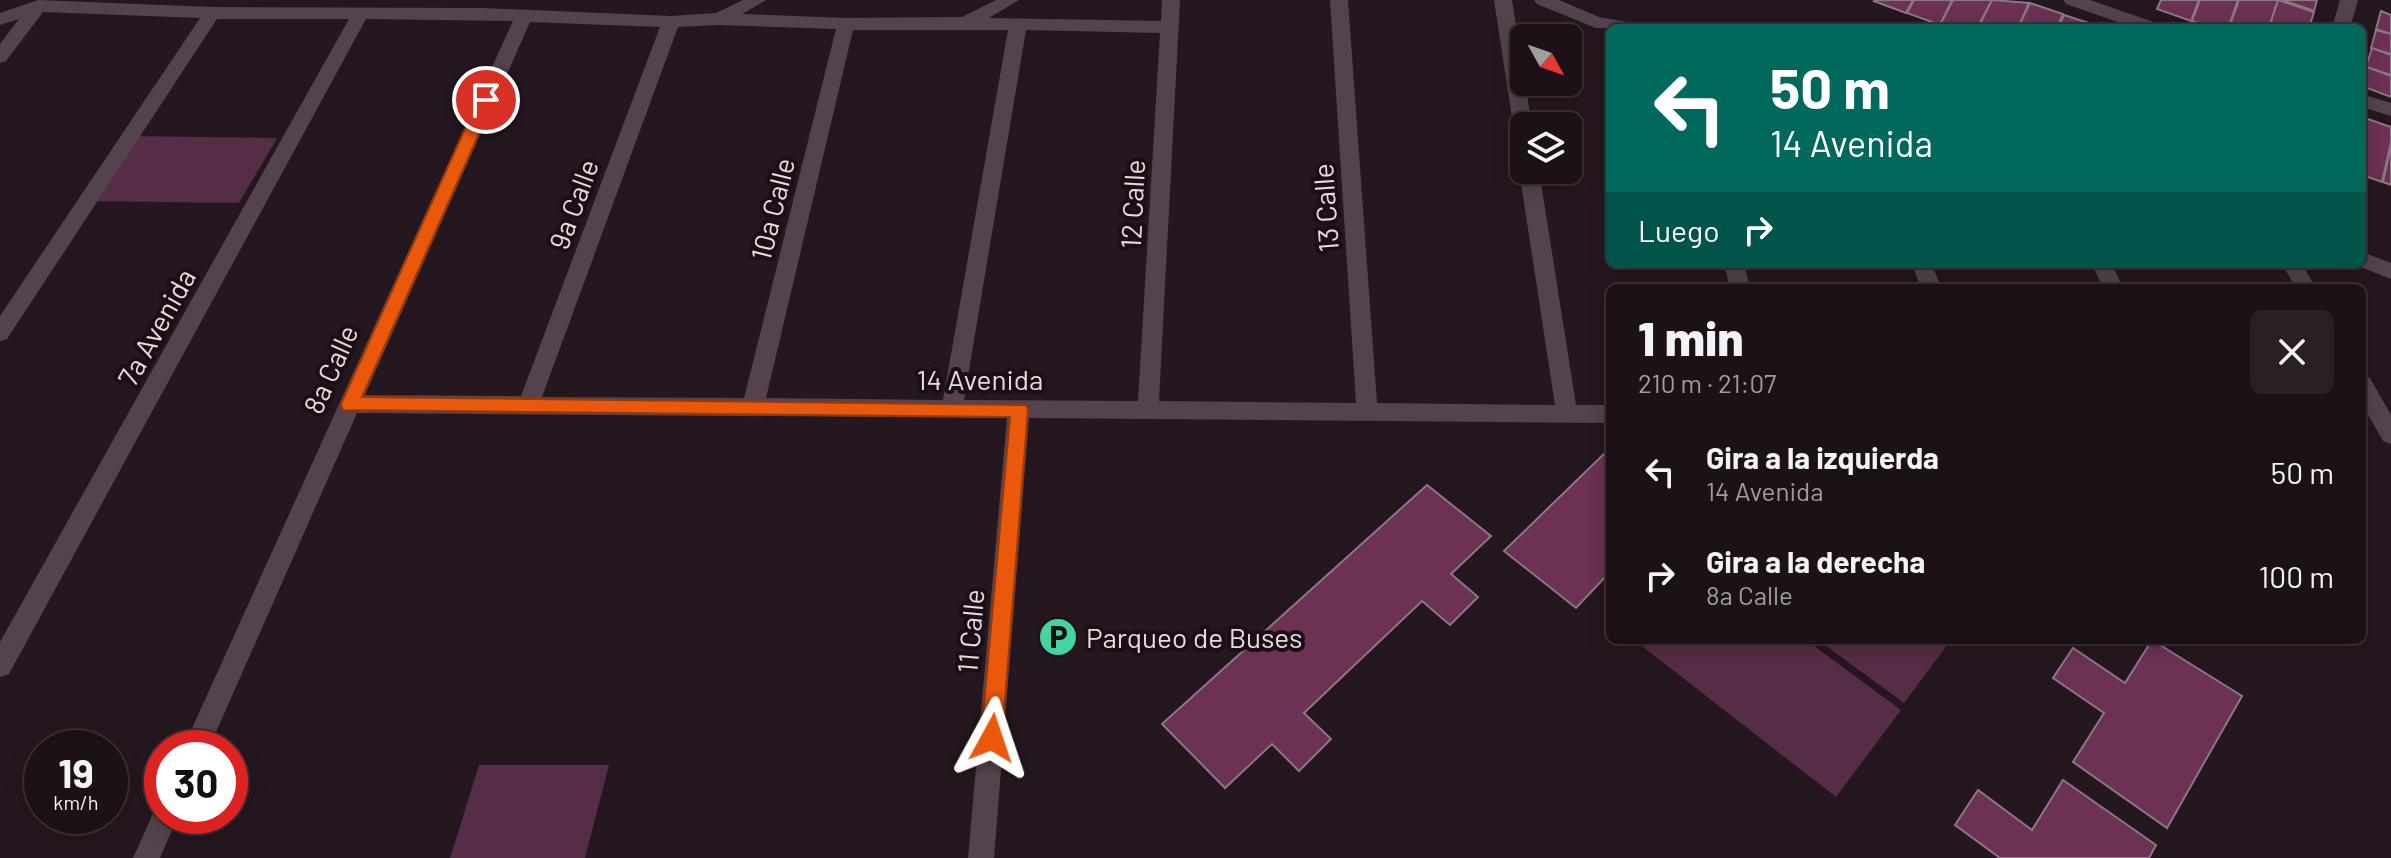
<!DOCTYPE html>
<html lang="es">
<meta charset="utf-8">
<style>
:root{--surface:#1c1117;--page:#291f24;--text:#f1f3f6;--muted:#a09da1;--line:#3a3136}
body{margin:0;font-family:Barlow,sans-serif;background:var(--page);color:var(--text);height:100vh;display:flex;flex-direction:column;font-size:30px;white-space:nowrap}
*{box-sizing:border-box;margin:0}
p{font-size:26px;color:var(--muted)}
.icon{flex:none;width:44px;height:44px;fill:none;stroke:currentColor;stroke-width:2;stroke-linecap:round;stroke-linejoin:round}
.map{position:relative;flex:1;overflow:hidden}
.sheet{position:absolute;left:1606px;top:284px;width:760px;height:360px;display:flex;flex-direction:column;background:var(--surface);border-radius:12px;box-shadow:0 4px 20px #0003,0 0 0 2px var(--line)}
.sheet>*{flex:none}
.hud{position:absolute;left:1606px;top:24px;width:760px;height:244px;border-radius:12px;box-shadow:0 4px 20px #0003,0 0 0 2px var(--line);background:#00695c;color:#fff;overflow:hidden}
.needle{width:52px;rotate:130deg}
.buttons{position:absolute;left:1510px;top:24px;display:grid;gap:16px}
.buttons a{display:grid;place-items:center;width:72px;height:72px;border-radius:12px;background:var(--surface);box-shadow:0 4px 20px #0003,0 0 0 2px var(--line);font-size:40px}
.speed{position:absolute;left:24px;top:730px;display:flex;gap:16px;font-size:40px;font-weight:700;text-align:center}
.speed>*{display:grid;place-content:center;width:104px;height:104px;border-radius:50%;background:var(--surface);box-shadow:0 4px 20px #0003,0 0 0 2px var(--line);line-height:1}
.speed small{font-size:20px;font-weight:400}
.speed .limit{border:12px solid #d22;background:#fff;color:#111}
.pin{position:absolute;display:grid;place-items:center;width:68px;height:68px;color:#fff;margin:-34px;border:4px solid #fff;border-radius:50%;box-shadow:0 2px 8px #0007}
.me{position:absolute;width:88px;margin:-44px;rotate:5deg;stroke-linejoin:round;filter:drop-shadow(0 0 6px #0008)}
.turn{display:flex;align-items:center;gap:28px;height:168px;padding:0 32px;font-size:36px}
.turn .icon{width:104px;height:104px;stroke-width:2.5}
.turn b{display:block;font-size:56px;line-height:68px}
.then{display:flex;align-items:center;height:76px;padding:0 32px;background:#0003;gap:16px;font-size:30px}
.round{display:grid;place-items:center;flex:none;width:84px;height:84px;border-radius:12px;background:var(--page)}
.overview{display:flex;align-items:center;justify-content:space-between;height:136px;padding:0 32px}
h1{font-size:48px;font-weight:800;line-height:60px}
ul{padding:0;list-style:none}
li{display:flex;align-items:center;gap:24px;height:104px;padding:0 32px}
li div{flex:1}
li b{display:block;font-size:30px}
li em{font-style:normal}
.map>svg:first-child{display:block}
.green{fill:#562d46}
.building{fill:#6c3155;stroke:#8b7882;stroke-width:2}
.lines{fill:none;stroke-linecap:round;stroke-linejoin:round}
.minor{fill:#54434c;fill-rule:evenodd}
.route{fill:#ea580c;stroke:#983908;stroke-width:2}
.labels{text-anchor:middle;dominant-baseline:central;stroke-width:8;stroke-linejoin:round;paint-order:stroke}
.street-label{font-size:28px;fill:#e5dbe0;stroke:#1c0e16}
.poi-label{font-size:28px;fill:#e5dbe0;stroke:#1c0e16;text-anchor:start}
</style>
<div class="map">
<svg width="2391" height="858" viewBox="0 0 2391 858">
<rect width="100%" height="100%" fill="#25171f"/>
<g class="green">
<polygon points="129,136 277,138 239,203 85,201"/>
<polygon points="1641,640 1806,640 1901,710 1836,797 1638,643"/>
<polygon points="1818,640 1951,640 1904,703"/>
<polygon points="479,765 609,765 585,858 450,858"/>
</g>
<g class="building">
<polygon points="1913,0 1906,13 1874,1 1875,0"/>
<polygon points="1914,0 1952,0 1940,25 1907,13"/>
<polygon points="1953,0 1992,0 1977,28 1950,28 1940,25"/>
<polygon points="1992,0 2029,3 2018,28 1978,28"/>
<polygon points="2161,0 2199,0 2191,21 2157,9"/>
<polygon points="2200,0 2238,0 2228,28 2213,28 2192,21"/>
<polygon points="2239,0 2278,0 2269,28 2229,28"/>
<polygon points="2278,0 2314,12 2309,28 2269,28"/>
<polygon points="2282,0 2317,0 2314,11"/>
<polygon points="2030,3 2063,14 2057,28 2018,28"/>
<polygon points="2381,11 2391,15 2391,34 2376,29"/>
<polygon points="2064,15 2098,26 2058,28"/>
<polygon points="2376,30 2391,34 2391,54 2371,48"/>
<polygon points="2372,48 2391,55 2391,75 2366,67"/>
<polygon points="2367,67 2391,76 2391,97 2362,86"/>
<polygon points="2362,117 2391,127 2391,142 2382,182 2362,175"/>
<polygon points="2391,146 2391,185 2383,182"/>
<polygon points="1610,448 1610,572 1576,608 1504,551"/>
<polygon points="1427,485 1491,536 1451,574 1478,597 1450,625 1422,601 1304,713 1331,739 1299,771 1272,744 1225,788 1162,724"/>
<polygon points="2152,640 2242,696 2167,828 2073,762 2104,713 2053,678 2073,648 2125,683"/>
<polygon points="2063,780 2156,845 2149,858 2000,858 1955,825 1978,790 2032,830"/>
</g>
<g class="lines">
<g class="minor">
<path d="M38,0L212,7L483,8L671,16L716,13L743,0H766L742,14L846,18L962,17L996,0H1019L989,18L1161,21L1162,0H1180L1159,401L1356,403L1330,0H1348L1377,403L1555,405L1519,170L1524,165V170H1539L1576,405H1610V423L1029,418L994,858H968L1007,418L357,413L209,748H183L513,21L366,19L9,674L0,677V642L349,19H217L7,339L0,341V316L200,18L43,12L6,61L0,63V44L19,19L0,25V13ZM530,22L660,27L521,396L365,395ZM718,25L836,29L744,398L542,397L678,27ZM853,30H1008L943,400L766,398ZM1026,30L1160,33L1138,401L964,400Z"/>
<polygon points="1494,0 1512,0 1532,126 1524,126 1524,144 1515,137"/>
<polygon points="1534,0 1559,0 1599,17 1638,24 1641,28 1596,28 1537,4"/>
<polygon points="2063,0 2090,0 2159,24 2162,28 2135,28 2066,4"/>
<polygon points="2340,0 2358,0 2350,28 2332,28"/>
<polygon points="2362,94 2391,103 2391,116 2362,107"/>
<polygon points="2362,252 2391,263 2391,279 2355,265 2362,264"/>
<polygon points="1724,264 1744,264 1750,288 1730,288"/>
<polygon points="1912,264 1932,264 1941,288 1921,288"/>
<polygon points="2092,264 2112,264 2123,288 2103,288"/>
<polygon points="2282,264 2302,264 2316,288 2296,288"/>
<polygon points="2362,375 2370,378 2391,415 2391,444 2383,441 2362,404"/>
<polygon points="162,804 162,816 178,816 160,858 133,858 156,807"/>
</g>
</g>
<polygon class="route" points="486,95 494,100 362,397 1026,405 1028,410 1002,738 999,746 992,749 984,746 981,738 1010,417 343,410 341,404 478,100"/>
<defs>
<symbol id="parking-disc" viewBox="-11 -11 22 22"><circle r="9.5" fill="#44d49f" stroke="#1c0e16"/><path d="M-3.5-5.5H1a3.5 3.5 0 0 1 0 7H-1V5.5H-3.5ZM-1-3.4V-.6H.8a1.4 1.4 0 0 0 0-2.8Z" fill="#111"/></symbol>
</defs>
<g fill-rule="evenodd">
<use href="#parking-disc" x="1036" y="615" width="44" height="44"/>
</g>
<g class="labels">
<g class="street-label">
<text transform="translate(573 204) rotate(-70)">9a Calle</text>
<text transform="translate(1132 204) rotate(-87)">12 Calle</text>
<text transform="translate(1325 208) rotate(-94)">13 Calle</text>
<text transform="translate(772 209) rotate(-76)">10a Calle</text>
<text transform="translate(156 327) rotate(-61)">7a Avenida</text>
<text transform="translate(330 369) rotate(-66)">8a Calle</text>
<text x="980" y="379">14 Avenida</text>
<text transform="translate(970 631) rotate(-85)">11 Calle</text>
</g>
<g class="poi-label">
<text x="1086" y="637">Parqueo de Buses</text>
</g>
</g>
</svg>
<div class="buttons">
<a><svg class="needle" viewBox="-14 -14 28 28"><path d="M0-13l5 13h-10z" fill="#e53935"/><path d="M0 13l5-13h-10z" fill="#a09da1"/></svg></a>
<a><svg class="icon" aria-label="layers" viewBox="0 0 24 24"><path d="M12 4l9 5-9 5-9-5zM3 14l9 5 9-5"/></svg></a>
</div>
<div class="speed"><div>19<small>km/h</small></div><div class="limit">30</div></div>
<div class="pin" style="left:486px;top:100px;background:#d93025"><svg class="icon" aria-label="arrive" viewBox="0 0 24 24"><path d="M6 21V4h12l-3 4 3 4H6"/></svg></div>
<svg class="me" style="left:992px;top:738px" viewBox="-20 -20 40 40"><path d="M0-17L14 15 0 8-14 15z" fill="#ea580c" stroke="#fff" stroke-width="4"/></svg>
<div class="hud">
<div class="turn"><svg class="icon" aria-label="left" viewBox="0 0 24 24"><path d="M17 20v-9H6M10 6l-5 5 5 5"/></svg><div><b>50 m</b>14 Avenida</div></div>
<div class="then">Luego<svg class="icon" aria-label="right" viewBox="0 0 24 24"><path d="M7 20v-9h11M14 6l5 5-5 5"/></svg></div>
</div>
<section class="sheet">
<div class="overview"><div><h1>1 min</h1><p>210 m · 21:07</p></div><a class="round"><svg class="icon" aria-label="close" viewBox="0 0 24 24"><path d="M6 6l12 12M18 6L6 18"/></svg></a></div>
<ul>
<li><svg class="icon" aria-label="left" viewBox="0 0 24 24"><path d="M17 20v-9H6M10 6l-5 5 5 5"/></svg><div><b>Gira a la izquierda</b><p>14 Avenida</p></div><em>50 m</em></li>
<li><svg class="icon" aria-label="right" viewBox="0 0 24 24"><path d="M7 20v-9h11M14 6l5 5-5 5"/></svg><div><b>Gira a la derecha</b><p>8a Calle</p></div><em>100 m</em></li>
</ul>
</section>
</div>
